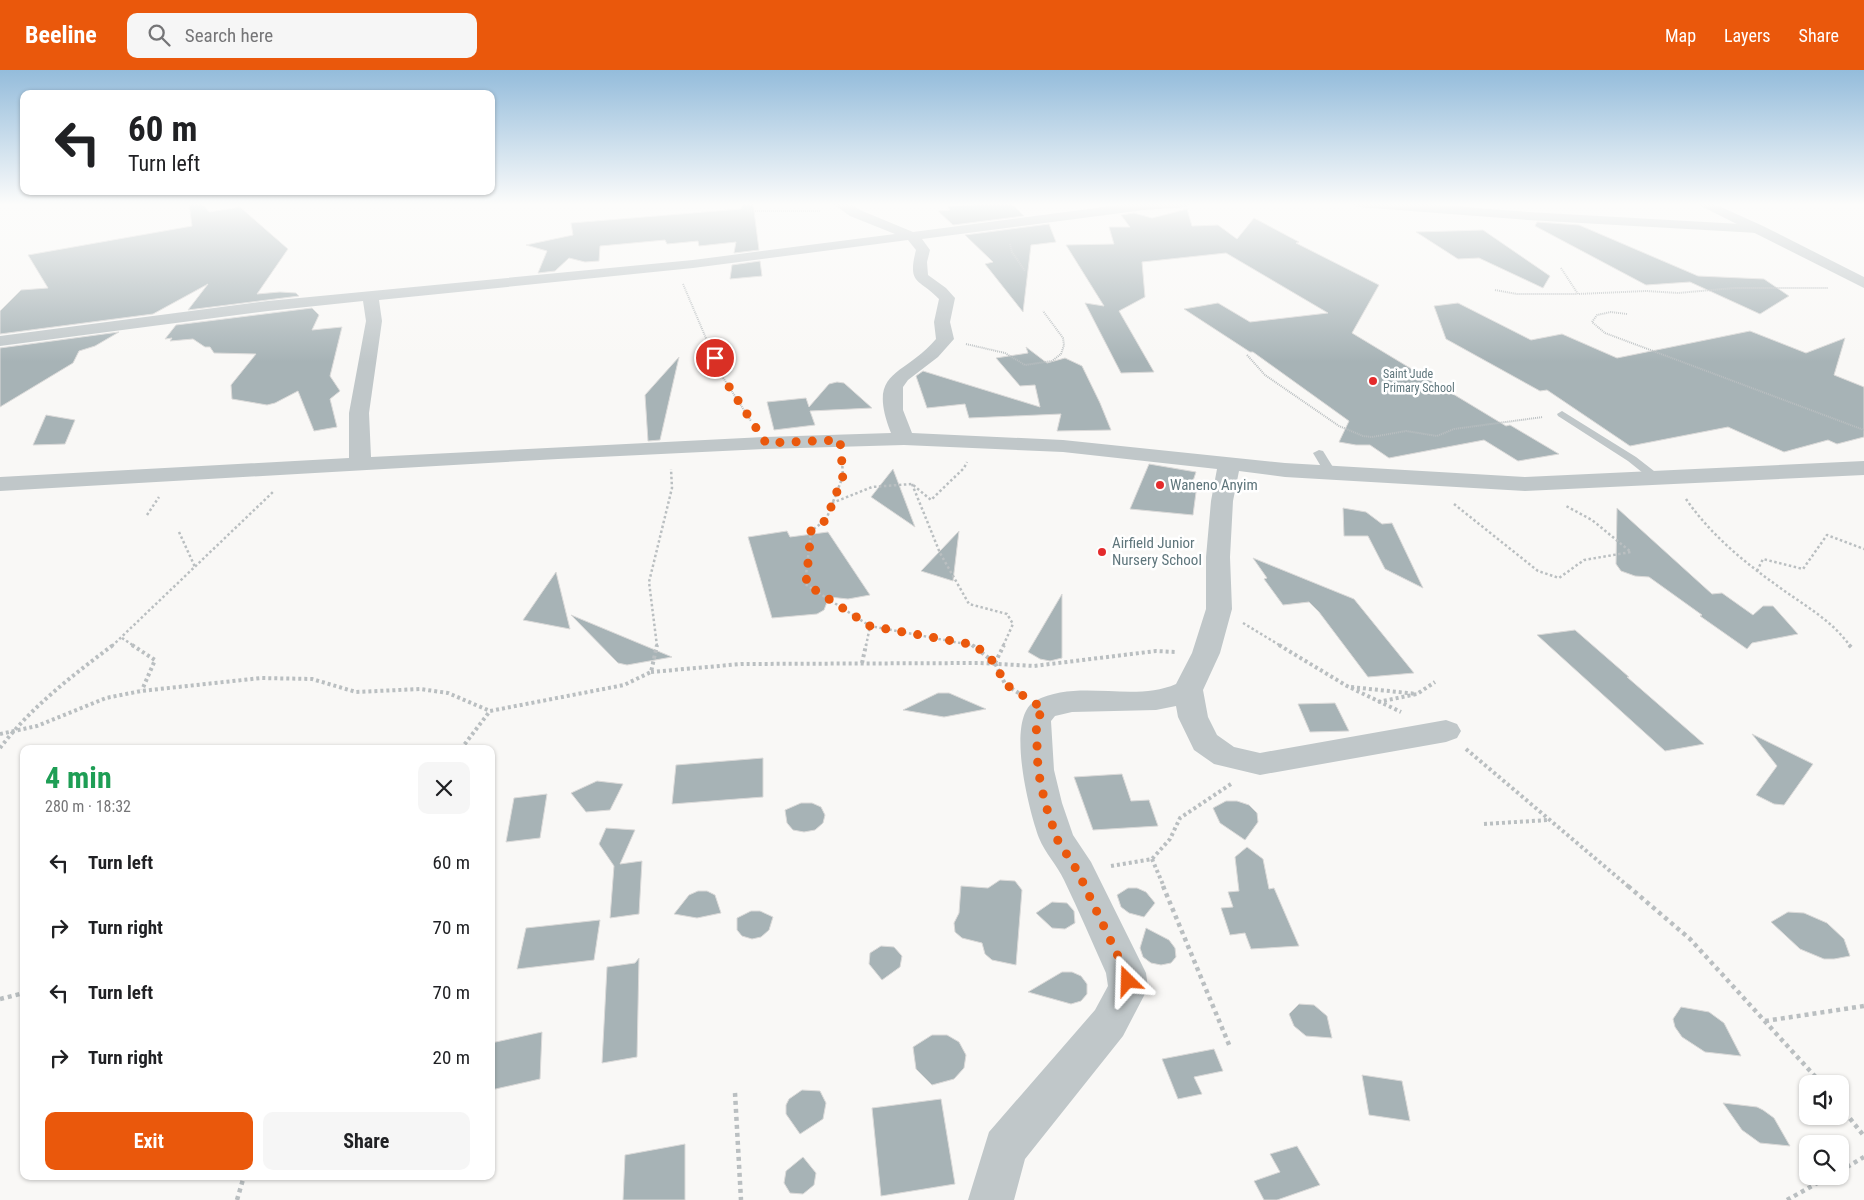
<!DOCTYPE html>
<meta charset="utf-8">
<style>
:root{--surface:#fff;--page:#f6f6f6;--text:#202124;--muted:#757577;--accent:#ea580c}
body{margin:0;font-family:"Roboto Condensed",sans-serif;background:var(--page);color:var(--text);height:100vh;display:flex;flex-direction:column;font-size:19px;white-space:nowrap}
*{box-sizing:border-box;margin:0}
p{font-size:16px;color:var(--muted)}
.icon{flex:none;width:28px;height:28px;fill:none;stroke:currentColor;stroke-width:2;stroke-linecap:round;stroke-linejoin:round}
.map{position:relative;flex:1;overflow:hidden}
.details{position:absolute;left:20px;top:675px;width:475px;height:435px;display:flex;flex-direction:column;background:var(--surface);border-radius:10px;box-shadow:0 1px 4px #0004}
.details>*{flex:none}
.guide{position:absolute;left:20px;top:20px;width:475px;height:105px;border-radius:10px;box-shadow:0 1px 4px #0004;background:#fff;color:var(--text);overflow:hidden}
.fabs{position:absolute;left:1799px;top:1005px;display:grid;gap:10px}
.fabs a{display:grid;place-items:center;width:50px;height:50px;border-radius:10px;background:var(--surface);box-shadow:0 1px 4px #0004;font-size:25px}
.pin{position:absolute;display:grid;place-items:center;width:42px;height:42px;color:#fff;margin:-21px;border:2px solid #fff;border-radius:50%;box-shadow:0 1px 5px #0007}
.me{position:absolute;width:55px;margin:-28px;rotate:338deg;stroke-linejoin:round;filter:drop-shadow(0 0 4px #0008)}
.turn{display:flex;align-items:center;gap:18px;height:105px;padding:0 25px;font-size:22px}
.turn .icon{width:65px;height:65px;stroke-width:2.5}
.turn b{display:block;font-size:35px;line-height:42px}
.round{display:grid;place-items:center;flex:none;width:52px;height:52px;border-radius:10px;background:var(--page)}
.head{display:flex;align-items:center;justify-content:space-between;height:85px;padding:0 25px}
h1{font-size:30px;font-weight:700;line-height:38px;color:#1e9e55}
.cta{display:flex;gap:10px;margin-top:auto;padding:10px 25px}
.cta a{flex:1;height:58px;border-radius:10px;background:var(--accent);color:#fff;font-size:20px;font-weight:700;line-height:58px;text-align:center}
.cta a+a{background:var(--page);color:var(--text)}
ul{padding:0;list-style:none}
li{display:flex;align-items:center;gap:15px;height:65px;padding:0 25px}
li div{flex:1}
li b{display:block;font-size:19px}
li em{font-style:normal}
header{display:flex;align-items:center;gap:30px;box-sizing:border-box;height:70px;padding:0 25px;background:var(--accent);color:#fff}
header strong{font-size:24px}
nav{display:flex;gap:28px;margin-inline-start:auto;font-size:18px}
.search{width:350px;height:45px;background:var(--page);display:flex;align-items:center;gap:12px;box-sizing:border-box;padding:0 18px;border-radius:10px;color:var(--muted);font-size:19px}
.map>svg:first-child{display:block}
.building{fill:#a7b3b6;stroke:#dbdad9}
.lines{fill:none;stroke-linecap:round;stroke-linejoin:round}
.path-far3{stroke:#babfc1;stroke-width:2;stroke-dasharray:1 1;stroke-linecap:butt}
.path-far2{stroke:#babfc1;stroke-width:2.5;stroke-dasharray:2.5 2.5;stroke-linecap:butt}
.path-far1{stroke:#babfc1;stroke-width:4;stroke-dasharray:3 3;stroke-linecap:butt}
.path{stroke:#babfc1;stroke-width:4.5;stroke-dasharray:4 4;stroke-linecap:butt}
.service{fill:#c0c7c9;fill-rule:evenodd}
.minor{fill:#c0c7c9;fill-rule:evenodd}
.tertiary{fill:#c0c7c9;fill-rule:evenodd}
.route{stroke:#ea580c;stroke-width:9;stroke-dasharray:0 16.2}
.poi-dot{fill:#e42b2c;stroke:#fff;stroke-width:2}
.labels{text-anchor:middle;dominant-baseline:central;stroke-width:5;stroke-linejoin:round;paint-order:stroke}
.far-poi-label{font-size:12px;fill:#5f767c;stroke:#fff;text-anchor:start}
.poi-label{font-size:15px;fill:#5f767c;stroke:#fff;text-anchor:start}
</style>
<header>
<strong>Beeline</strong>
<div class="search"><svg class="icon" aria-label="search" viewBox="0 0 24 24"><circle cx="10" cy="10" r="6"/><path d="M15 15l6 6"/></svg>Search here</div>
<nav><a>Map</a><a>Layers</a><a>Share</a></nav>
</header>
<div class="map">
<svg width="1864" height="1130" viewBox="0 0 1864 1130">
<rect width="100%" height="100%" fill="#f9f8f6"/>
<g class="building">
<polygon points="189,133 202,133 209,142 240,137 288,179 257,224 280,222 296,223 299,226 188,240 208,214 153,244 0,264 0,241 21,220 48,218 28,185 192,156"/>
<polygon points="742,133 753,133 759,180 734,183 736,172 699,176 698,171 667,174 665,170 600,176 599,191 585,192 569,188 555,201 538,203 547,181 526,175 573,165 571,153 741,139"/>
<polygon points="1011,133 1024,146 953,155 938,141 950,140 947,136"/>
<polygon points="1187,139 1192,156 1218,155 1237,169 1254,148 1299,172 1296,173 1379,215 1352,263 1506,356 1510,355 1559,384 1518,391 1484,370 1389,388 1370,375 1356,375 1339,372 1349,351 1253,282 1250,282 1184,239 1218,233 1250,252 1328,243 1226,183 1142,192 1145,227 1119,241 1154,302 1121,303 1085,233 1104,236 1066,175 1114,174 1109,157 1130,157 1121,145 1134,143 1152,148"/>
<polygon points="1537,152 1579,155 1698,206 1764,209 1789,226 1760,244 1690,212 1646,215 1535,156"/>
<polygon points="1049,154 1056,172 1031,175 1023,242 985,194 993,192 965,165"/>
<polygon points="1483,160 1550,206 1543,218 1479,188 1458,189 1416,162"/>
<polygon points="760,191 762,206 730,209 732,195"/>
<polygon points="1458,233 1531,270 1562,264 1617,288 1750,261 1806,283 1845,268 1834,305 1864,317 1864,367 1837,374 1828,370 1784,382 1728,357 1630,376 1547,320 1540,321 1446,269 1434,236"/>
<polygon points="312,238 319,245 312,260 342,257 330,306 340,321 330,329 337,357 314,361 298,321 275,333 267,335 232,329 231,315 256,284 214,283 210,277 205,277 193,269 170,271 172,268 165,269 176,255"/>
<polygon points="119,262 95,276 79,281 73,293 0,337 0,278"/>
<polygon points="1026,277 1047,293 1065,288 1082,296 1100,333 1111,360 1057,361 1061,344 969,348 965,334 927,338 916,306 923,301 1040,337 1035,315 1020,316 996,288 1028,283"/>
<polygon points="679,287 660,370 648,371 645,325"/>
<polygon points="837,312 844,313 872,338 810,341 815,355 774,360 767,332 806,328 809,337 829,314"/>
<polygon points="46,345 75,350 65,374 33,375"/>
<polygon points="1149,394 1196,402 1192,414 1197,415 1193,445 1130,439"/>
<polygon points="893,399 915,457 871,427"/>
<polygon points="1343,438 1366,442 1382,454 1392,453 1423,518 1385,499 1368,466 1344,466"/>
<polygon points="1617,438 1712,524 1722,523 1753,545 1763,536 1773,536 1798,564 1752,573 1747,579 1700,546 1702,545 1649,507 1635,506 1621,501 1616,494"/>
<polygon points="787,461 790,467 828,462 870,525 848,529 829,527 824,540 817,544 772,548 748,467"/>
<polygon points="959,461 953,511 921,501"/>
<polygon points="1253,488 1354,529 1414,603 1368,607 1319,542 1309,532 1283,535 1264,509 1267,508"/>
<polygon points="556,502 570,559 523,550"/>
<polygon points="1062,524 1062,588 1050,591 1040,589 1028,582"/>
<polygon points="571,545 672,587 627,595 618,593"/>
<polygon points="1575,560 1629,607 1627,607 1704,674 1665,681 1537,565"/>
<polygon points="938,623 949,623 986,639 944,647 903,640"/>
<polygon points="1335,633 1349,661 1310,662 1298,634"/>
<polygon points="1752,664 1813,694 1784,735 1774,734 1756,725 1777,696"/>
<polygon points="763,688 763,727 672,734 676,695"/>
<polygon points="1122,704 1131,731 1149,730 1158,756 1093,760 1074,707"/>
<polygon points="597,711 623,714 610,740 586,742 571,723"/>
<polygon points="547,724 540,768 506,772 514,728"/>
<polygon points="1226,731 1237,731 1249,735 1257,743 1258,752 1245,770 1220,753 1213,738"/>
<polygon points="801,733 812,733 821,737 825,745 823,753 815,760 804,762 793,760 787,753 785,740"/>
<polygon points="606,758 635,760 620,794 642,791 639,844 610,848 614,796 599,774"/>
<polygon points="1247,777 1263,789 1269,819 1274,818 1299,876 1251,879 1245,863 1230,865 1221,838 1233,837 1228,822 1239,821 1235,787"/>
<polygon points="1000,810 1015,811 1022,820 1016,895 992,890 985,884 982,873 962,868 955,862 954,853 959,843 961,816 988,818"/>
<polygon points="1128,818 1137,818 1146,822 1155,833 1144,847 1129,843 1121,837 1117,825"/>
<polygon points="698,821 707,821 715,825 721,843 697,848 674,844 689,825"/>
<polygon points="1052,832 1067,833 1074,841 1075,853 1065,859 1052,858 1036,843"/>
<polygon points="751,841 760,841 773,847 769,860 761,867 752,869 742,866 737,860 737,848"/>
<polygon points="1788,842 1804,843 1827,853 1844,869 1850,886 1834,889 1824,889 1800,879 1771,852"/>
<polygon points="600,850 594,890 517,899 526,858"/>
<polygon points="1146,858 1169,870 1175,878 1176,887 1171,893 1161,895 1151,893 1143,887 1140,878"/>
<polygon points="881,876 894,877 902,886 900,897 882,910 869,894 870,883"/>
<polygon points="639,888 637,987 602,993 607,897 635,893"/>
<polygon points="1062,902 1072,902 1081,906 1087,914 1087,924 1081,931 1071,934 1028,922"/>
<polygon points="1299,934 1314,935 1327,946 1332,968 1306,966 1294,956 1289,944"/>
<polygon points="1681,937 1709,942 1724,953 1741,986 1705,982 1682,967 1675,957 1673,949"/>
<polygon points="542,962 540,1009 491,1020 491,973"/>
<polygon points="932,965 947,965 959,972 966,985 964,998 954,1009 932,1015 916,999 913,977"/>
<polygon points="1214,979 1223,1001 1194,1007 1202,1024 1178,1029 1162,989"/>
<polygon points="1362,1005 1402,1011 1410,1051 1369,1045"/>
<polygon points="802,1020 820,1021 826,1033 823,1049 800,1064 786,1044 786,1035 789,1029"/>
<polygon points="941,1029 955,1114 881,1126 872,1038"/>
<polygon points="1723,1033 1757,1037 1763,1040 1774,1048 1790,1076 1760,1073 1742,1060"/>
<polygon points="685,1074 685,1130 623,1130 625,1085"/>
<polygon points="1297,1076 1320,1115 1277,1130 1264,1130 1254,1111 1280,1102 1270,1084"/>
<polygon points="803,1087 816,1103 814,1115 803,1124 790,1123 784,1113 786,1101"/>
</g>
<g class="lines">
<g class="path-far3">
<polyline points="747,141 821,141"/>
<polyline points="1010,174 1012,182 1025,201"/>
<polyline points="1561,198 1578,224 1646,221 1678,223 1734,218 1828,218"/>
<polyline points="683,214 722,306 751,351"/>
<polyline points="1495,220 1517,224 1577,224"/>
<polyline points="1627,244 1611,242 1597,245 1592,252 1605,263 1864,360"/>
<polyline points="966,274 1005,283 1025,295 1052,291 1061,284 1064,275 1063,268 1043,241"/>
<polyline points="1247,285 1265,305 1339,356 1363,366 1372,367 1406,361 1437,366 1454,359 1543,347"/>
</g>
<g class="path-far2">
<polyline points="842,391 843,406 826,450 811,461 805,514 870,556"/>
<polyline points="912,414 940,483 969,534 1007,544 1013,554 1003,576"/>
<path d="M1686,429C1713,468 1748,495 1786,522C1809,538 1834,553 1850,576"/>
<polyline points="832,433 872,417 912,414 931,430 964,398 967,392"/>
<polyline points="1454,434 1538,501 1559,508 1584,490 1631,482 1592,450 1566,436"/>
<polyline points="147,445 159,427"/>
<polyline points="179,462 195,497"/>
<polyline points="1757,501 1763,489 1803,499 1827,465 1864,479"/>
<polyline points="1243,553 1281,576"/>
<polyline points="122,568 134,576"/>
<polyline points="112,576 273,422"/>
<polyline points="657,576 649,512 672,418 671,399"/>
<polyline points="866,576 870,556 976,576"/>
</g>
<g class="path-far1">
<polyline points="132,575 155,590 142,620"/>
<polyline points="972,575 995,593 1005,614 1020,624"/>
<polyline points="1279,575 1347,616 1401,642"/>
<polyline points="1849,575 1852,578"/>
<polyline points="862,593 866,575"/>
<polyline points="995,593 1004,575"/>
<polyline points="651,602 741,594 980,593 1034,596 1156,581 1176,582"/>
<polyline points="1351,617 1417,624"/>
<polyline points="1378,632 1417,624 1435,612"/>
<polyline points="0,664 37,656 106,628 141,621 261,608 312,609 356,622 420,619 448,623 490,641"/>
<path d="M0,678C32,636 72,606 113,575"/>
<polyline points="461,679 490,641 624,615 651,602 657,575"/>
<polyline points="1466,679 1629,817"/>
<polyline points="1484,754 1548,750"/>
<polyline points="1152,789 1164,817"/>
<polyline points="1111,796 1152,789 1170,769 1180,748 1231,714"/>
</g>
<g class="path">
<polyline points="1163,816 1230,977"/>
<polyline points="1628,816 1690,869 1822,1014"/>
<polyline points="0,929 24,923"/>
<polyline points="1765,951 1864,936"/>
<polyline points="735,1023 741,1130"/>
<polyline points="1840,1036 1864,1066"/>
<polyline points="1840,1101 1864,1087"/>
<polyline points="237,1130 244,1106"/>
<polyline points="1787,1130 1830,1106"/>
</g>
<g class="service">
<polygon points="1562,341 1636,387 1663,408 1661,411 1653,411 1628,391 1558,346 1557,344"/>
<polygon points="1319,380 1323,381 1336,402 1334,405 1330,406 1326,405 1313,383"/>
</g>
<g class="minor">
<path d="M832,133H848L860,140L913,162L1134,133H1192L1186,137L1144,140L922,169L930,180L927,192L928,205L946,218L955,228L950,252L954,269L938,287L908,310L903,317V340L912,363L1063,370L1285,393L1525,407L1864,391V405L1525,421L1285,407L1239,401L1233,431L1230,487L1232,539L1220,583L1203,620L1208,647L1217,665L1234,677L1260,683L1446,650L1457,654L1461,661L1457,668L1446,672L1260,705L1214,694L1194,680L1178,647L1176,636L1156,640L1072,642L1055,646L1051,651L1054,700L1062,733L1073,765L1091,792L1146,903L1148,918L1123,966L1025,1089L1014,1130H968L989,1062L1095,940L1108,916L1106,903C1092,872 1079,841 1064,810C1057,795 1045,783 1039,768C1029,741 1005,648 1035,631C1078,608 1133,633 1176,614L1192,583L1206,539V487L1211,431L1217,399L1063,382L904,375L765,379L558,389L0,421V407L349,388V343L366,251L363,231L268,241L0,276V266L268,231L693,190L895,164L850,146ZM908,170L916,180C907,215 919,208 939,229L934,252L936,269C903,308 866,299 891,363L765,367L371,387L369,343L382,251L379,230L693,198Z"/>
<polygon points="1352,133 1413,133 1528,142 1758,155 1765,159 1758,163 1528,150 1358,137"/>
</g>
<polygon class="tertiary" points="1695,133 1712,133 1763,156 1864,207 1864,218"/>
</g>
<linearGradient id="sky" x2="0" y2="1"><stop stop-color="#94bcdb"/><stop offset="0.46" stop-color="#fcfcfb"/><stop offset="1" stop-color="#fcfcfb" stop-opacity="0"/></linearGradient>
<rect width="1864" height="292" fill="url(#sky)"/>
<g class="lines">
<polyline class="route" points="715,288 722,306 766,373 840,370 843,406 826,450 811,461 806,514 870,556 975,575 995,593 1005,614 1044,639 1036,650 1038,700 1045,733 1057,769 1078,802 1126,903 1128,911"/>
</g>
<g class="poi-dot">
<circle cx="1373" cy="311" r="5"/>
<circle cx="1160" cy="415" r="5"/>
<circle cx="1102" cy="482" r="5"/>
</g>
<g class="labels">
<g class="far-poi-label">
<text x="1383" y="304">Saint Jude<tspan x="1383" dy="14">Primary School</tspan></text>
</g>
<g class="poi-label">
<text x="1170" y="415">Waneno Anyim</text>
<text x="1112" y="473">Airfield Junior<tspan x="1112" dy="17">Nursery School</tspan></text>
</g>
</g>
</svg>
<div class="fabs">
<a><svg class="icon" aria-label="sound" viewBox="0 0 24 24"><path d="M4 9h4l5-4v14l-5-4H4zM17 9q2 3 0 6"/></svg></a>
<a><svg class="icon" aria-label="search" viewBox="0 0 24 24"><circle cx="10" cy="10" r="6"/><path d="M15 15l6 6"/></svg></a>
</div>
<div class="pin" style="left:715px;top:288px;background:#d93025"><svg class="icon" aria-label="arrive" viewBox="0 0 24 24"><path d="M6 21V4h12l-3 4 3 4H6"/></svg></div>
<svg class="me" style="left:1128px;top:911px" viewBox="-20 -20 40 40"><path d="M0-17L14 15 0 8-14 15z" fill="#ea580c" stroke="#fff" stroke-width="4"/></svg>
<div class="guide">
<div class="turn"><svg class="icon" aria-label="left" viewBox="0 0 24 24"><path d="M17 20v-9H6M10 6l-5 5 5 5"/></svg><div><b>60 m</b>Turn left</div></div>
</div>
<section class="details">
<div class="head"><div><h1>4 min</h1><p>280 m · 18:32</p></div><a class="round"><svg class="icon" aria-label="close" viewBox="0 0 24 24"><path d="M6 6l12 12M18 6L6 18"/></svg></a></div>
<ul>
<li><svg class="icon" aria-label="left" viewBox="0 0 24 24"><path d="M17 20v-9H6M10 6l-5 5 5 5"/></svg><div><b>Turn left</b></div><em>60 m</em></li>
<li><svg class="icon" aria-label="right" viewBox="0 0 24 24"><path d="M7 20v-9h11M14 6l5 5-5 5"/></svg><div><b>Turn right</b></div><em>70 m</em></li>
<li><svg class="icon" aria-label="left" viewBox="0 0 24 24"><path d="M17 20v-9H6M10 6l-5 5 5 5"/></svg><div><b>Turn left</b></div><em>70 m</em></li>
<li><svg class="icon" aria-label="right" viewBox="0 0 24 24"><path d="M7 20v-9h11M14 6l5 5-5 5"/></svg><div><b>Turn right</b></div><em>20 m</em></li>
</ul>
<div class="cta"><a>Exit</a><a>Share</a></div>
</section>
</div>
